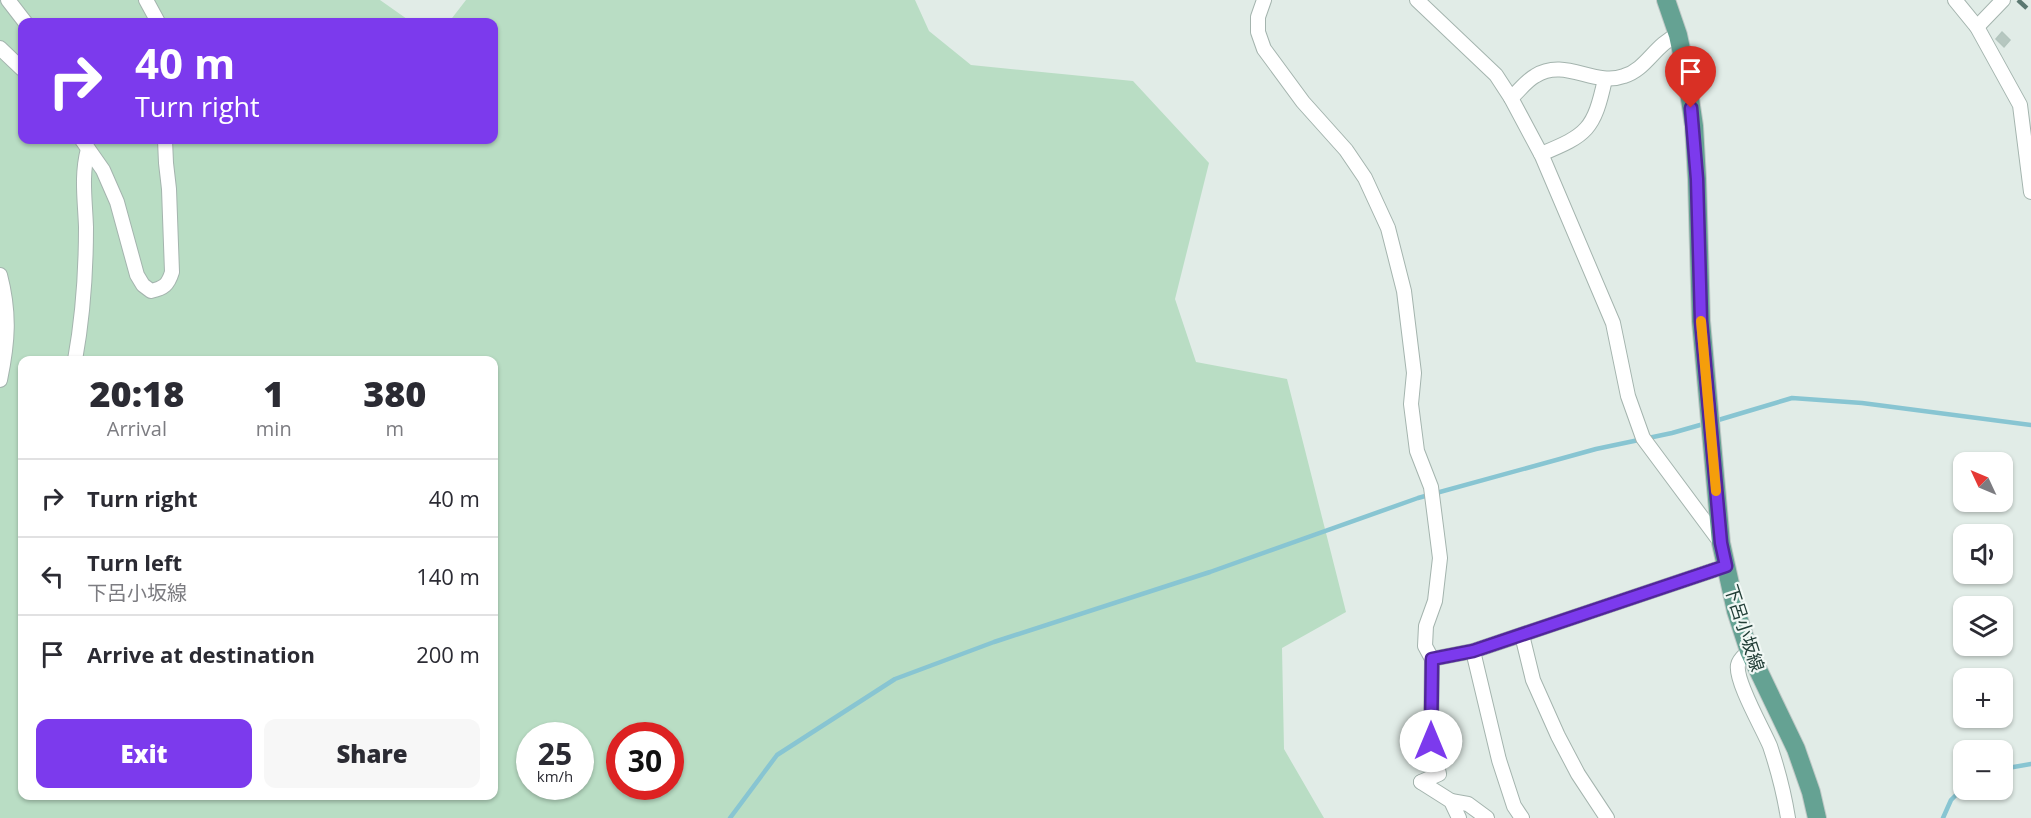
<!DOCTYPE html>
<meta charset="utf-8">
<style>
:root{--surface:#fff;--page:#f7f7f7;--text:#2b2b33;--muted:#7c7c81;--line:#e1e1e2;--accent:#7c3aed}
body{margin:0;font-family:"Open Sans","Noto Sans JP",sans-serif;background:var(--page);color:var(--text);height:100vh;display:flex;flex-direction:column;font-size:22px;white-space:nowrap}
*{box-sizing:border-box;margin:0}
p{font-size:20px;color:var(--muted)}
.icon{flex:none;width:33px;height:33px;fill:none;stroke:currentColor;stroke-width:2;stroke-linecap:round;stroke-linejoin:round}
.map{position:relative;flex:1;overflow:hidden}
.sheet{position:absolute;left:18px;top:356px;width:480px;height:444px;display:flex;flex-direction:column;background:var(--surface);border-radius:12px;box-shadow:0 2px 4px #0004}
.sheet>*{flex:none}
.guide{position:absolute;left:18px;top:18px;width:480px;height:126px;border-radius:12px;box-shadow:0 2px 4px #0004;background:#7c3aed;color:#fff;overflow:hidden}
.needle{width:39px;rotate:314deg}
.tools{position:absolute;left:1953px;top:452px;display:grid;gap:12px}
.tools a{display:grid;place-items:center;width:60px;height:60px;border-radius:12px;background:var(--surface);box-shadow:0 2px 4px #0004;font-size:30px}
.speed{position:absolute;left:516px;top:722px;display:flex;gap:12px;font-size:30px;font-weight:700;text-align:center}
.speed>*{display:grid;place-content:center;width:78px;height:78px;border-radius:50%;background:var(--surface);box-shadow:0 2px 4px #0004;line-height:1}
.speed small{font-size:15px;font-weight:400}
.speed .limit{border:9px solid #d22;background:#fff;color:#111}
.pin{position:absolute;display:grid;place-items:center;width:51px;height:51px;color:#fff;margin:-62px -26px;border-radius:50% 50% 50% 0;rotate:-45deg;box-shadow:0 0 6px #0007}
.pin .icon{rotate:45deg}
.me{position:absolute;width:66px;margin:-33px;rotate:0deg;stroke-linejoin:round;filter:drop-shadow(0 0 4px #0008)}
.turn{display:flex;align-items:center;gap:21px;height:126px;padding:0 18px;font-size:27px}
.turn .icon{width:78px;height:78px;stroke-width:2.5}
.turn b{display:block;font-size:42px;line-height:51px}
.eta{display:flex;justify-content:space-evenly;align-items:center;height:102px;text-align:center}
.eta b{font-size:36px;font-weight:800;line-height:42px}
.primary-button{display:flex;gap:12px;margin-top:auto;padding:12px 18px}
.primary-button a{flex:1;height:69px;border-radius:12px;background:var(--accent);color:#fff;font-size:24px;font-weight:800;line-height:69px;text-align:center}
.primary-button a+a{background:var(--page);color:var(--text)}
ul{padding:0;list-style:none}
li{display:flex;align-items:center;gap:18px;height:78px;padding:0 18px;border-top:2px solid var(--line)}
li div{flex:1}
li b{display:block;font-size:22px}
li em{font-style:normal}
.map>svg:first-child{display:block}
.green{fill:#b9ddc4;fill-rule:evenodd}
.lines{fill:none;stroke-linecap:round;stroke-linejoin:round}
.stream{stroke:#88c5d2;stroke-width:4.5}
.building{fill:#b6c7c0;stroke:#b3c5be;stroke-width:1.5}
.street-casing{stroke:#a4b4ae;stroke-width:16}
.primary-casing{stroke:#c1c9c7;stroke-width:20}
.street{stroke:#fff;stroke-width:14}
.primary{stroke:#65a293;stroke-width:18}
.rail{stroke:#5b7871;stroke-width:4.5;stroke-dasharray:12 6;stroke-linecap:butt}
.route-casing{stroke:#51269a;stroke-width:15}
.route{stroke:#7c3aed;stroke-width:10}
.slow{stroke:#f59e0b;stroke-width:10}
.labels{text-anchor:middle;dominant-baseline:central;stroke-width:4.5;stroke-linejoin:round;paint-order:stroke}
.street-label{font-size:18px;fill:#213d36;stroke:#f1f8f5}
</style>
<div class="map">
<svg width="2031" height="818" viewBox="0 0 2031 818">
<rect width="100%" height="100%" fill="#e1ece7"/>
<path class="green" d="M0,0H380L407,19L419,22H22V140H494V22H449L466,0H915L929,31L971,65L1133,81L1209,163L1175,299L1196,362L1287,379L1346,612L1282,648L1284,749L1324,818H0ZM22,360H494V795H22ZM530,735H580V786H530ZM620,735H670V786H620Z"/>
<g class="lines">
<g class="stream">
<polyline points="1715,421 1792,398 1862,403 2031,425"/>
<polyline points="2002,769 2031,764"/>
<polyline points="730,818 777,755 895,679 994,642 1210,572 1418,498 1596,449 1672,433 1707,423"/>
<polyline points="1943,818 1951,800 1964,787"/>
</g>
</g>
<polygon class="building" points="2002,32 2010,40 2004,47 1996,39"/>
<g class="lines">
<defs>
<g id="street">
<polyline points="8,0 25,22"/>
<polyline points="146,0 158,22"/>
<polyline points="1264,0 1258,17 1258,32 1264,49 1303,102 1346,150 1365,178 1388,228 1404,291 1414,373 1411,404 1417,451 1431,487 1440,558 1435,601 1426,626 1425,646 1432,659 1431,741 1439,774 1421,782"/>
<polyline points="1417,0 1496,75 1511,98 1542,156 1613,323 1628,396 1643,438 1721,543"/>
<polyline points="1955,0 1977,27 2020,105 2031,192"/>
<polyline points="1977,27 2003,0"/>
<polyline points="0,48 22,69"/>
<path d="M1511,98C1519,91 1526,81 1535,76C1565,57 1594,87 1624,76C1647,69 1655,44 1678,35"/>
<path d="M82,140L103,170L117,202L137,275L143,285L151,291C164,288 168,285 172,272L169,189L166,163L165,140"/>
<path d="M1541,154C1587,135 1594,130 1605,79"/>
<path d="M0,275C10,313 8,342 0,380"/>
<path d="M75,360C83,316 86,272 86,227C85,199 81,176 88,149"/>
<polyline points="1522,635 1533,680 1558,736 1578,774 1607,818"/>
<polyline points="1473,651 1499,760 1514,806 1522,818"/>
<path d="M1749,651C1745,655 1739,659 1738,665C1735,681 1763,729 1770,746C1778,770 1784,793 1788,818"/>
<polyline points="1432,659 1473,651 1726,566"/>
<polyline points="1421,782 1451,801 1459,818"/>
<polyline points="1451,801 1468,804 1487,818"/>
</g>
<polyline id="primary" points="1666,0 1678,35 1686,72 1694,126 1697,179 1701,321 1721,543 1736,611 1749,651 1796,749 1811,792 1817,818"/>
</defs>
<use href="#street" class="street-casing"/>
<use href="#primary" class="primary-casing"/>
<use href="#street" class="street"/>
<use href="#primary" class="primary"/>
<polyline class="rail" points="2018,0 2031,12"/>
</g>
<g class="lines">
<defs>
<polyline id="route" points="1431,741 1432,659 1473,651 1726,566 1721,543 1701,321 1697,179 1691,108"/>
</defs>
<use href="#route" class="route-casing"/>
<use href="#route" class="route"/>
<polyline class="slow" points="1701,321 1716,491"/>
</g>
<g class="labels">
<g class="street-label">
<text transform="translate(1745 628) rotate(72)">下呂小坂線</text>
</g>
</g>
</svg>
<div class="tools">
<a><svg class="needle" viewBox="-14 -14 28 28"><path d="M0-13l5 13h-10z" fill="#e53935"/><path d="M0 13l5-13h-10z" fill="#7c7c81"/></svg></a>
<a><svg class="icon" aria-label="sound" viewBox="0 0 24 24"><path d="M4 9h4l5-4v14l-5-4H4zM17 9q2 3 0 6"/></svg></a>
<a><svg class="icon" aria-label="layers" viewBox="0 0 24 24"><path d="M12 4l9 5-9 5-9-5zM3 14l9 5 9-5"/></svg></a>
<a>+</a>
<a>−</a>
</div>
<div class="speed"><div>25<small>km/h</small></div><div class="limit">30</div></div>
<div class="pin" style="left:1691px;top:108px;background:#d93025"><svg class="icon" aria-label="arrive" viewBox="0 0 24 24"><path d="M6 21V4h12l-3 4 3 4H6"/></svg></div>
<svg class="me" style="left:1431px;top:741px" viewBox="-20 -20 40 40"><circle r="19" fill="#fff"/><path d="M0-13L10 11 0 6-10 11z" fill="#7c3aed"/></svg>
<div class="guide">
<div class="turn"><svg class="icon" aria-label="right" viewBox="0 0 24 24"><path d="M7 20v-9h11M14 6l5 5-5 5"/></svg><div><b>40 m</b>Turn right</div></div>
</div>
<section class="sheet">
<div class="eta">
<div><b>20:18</b><p>Arrival</p></div>
<div><b>1</b><p>min</p></div>
<div><b>380</b><p>m</p></div>
</div>
<ul>
<li><svg class="icon" aria-label="right" viewBox="0 0 24 24"><path d="M7 20v-9h11M14 6l5 5-5 5"/></svg><div><b>Turn right</b></div><em>40 m</em></li>
<li><svg class="icon" aria-label="left" viewBox="0 0 24 24"><path d="M17 20v-9H6M10 6l-5 5 5 5"/></svg><div><b>Turn left</b><p>下呂小坂線</p></div><em>140 m</em></li>
<li><svg class="icon" aria-label="arrive" viewBox="0 0 24 24"><path d="M6 21V4h12l-3 4 3 4H6"/></svg><div><b>Arrive at destination</b></div><em>200 m</em></li>
</ul>
<div class="primary-button"><a>Exit</a><a>Share</a></div>
</section>
</div>
